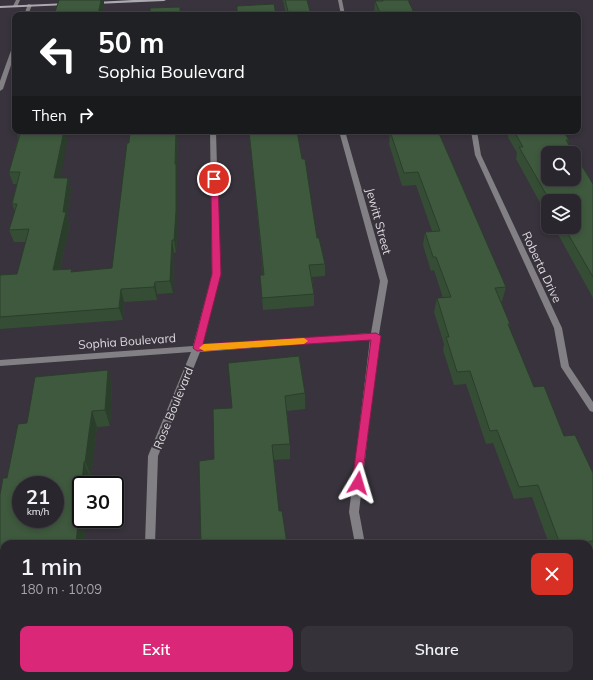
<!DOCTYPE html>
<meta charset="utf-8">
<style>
:root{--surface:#2a262d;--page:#363239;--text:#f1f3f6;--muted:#a5a5aa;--line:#464349;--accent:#db2777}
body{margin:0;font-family:Mulish,sans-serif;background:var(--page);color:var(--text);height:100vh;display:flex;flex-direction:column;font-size:15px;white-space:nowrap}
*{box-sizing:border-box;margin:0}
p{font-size:13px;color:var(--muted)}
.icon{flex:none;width:22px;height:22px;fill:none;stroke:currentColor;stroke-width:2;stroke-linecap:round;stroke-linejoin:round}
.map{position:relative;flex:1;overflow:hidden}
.side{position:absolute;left:0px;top:540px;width:593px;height:140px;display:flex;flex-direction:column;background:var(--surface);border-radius:12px 12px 0 0;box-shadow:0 2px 6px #0003,0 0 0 1px var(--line)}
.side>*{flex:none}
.hud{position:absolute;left:12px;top:12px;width:569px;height:122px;border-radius:8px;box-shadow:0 2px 6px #0003,0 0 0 1px var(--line);background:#202124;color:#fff;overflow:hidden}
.tools{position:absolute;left:541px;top:146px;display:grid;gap:8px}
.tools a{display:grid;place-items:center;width:40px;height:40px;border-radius:8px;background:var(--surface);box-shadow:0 2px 6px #0003,0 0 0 1px var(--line);font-size:20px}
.speed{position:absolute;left:12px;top:476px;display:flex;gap:8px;font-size:20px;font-weight:700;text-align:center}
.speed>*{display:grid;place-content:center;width:52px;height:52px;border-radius:50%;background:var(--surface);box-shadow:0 2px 6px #0003,0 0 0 1px var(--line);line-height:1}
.speed small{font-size:10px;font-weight:400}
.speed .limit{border:2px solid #111;border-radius:6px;background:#fff;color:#111}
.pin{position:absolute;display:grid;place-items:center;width:34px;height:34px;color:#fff;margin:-17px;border:2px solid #fff;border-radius:50%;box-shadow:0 1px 4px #0007}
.me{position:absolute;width:44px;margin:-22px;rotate:7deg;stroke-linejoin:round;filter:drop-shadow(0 0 3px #0008)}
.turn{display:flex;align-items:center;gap:14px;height:84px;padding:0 20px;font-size:18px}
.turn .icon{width:52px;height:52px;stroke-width:2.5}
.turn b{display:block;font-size:28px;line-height:34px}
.then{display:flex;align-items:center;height:38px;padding:0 20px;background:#0003;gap:8px;font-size:15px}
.round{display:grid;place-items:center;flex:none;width:42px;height:42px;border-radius:8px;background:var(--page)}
.headline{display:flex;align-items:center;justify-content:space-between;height:68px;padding:0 20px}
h1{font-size:24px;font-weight:600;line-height:30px}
.action{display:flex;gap:8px;margin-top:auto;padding:8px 20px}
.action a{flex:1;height:46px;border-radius:8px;background:var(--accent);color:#fff;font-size:16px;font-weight:600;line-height:46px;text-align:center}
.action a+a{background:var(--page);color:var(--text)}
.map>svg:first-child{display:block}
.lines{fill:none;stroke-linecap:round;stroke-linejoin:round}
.street{fill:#828084;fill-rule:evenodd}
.secondary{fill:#ada9b1;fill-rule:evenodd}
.wall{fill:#354d35;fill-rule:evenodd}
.shaded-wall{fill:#2b3e2b}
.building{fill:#3e593e;stroke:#2b3e2b;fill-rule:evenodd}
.route{fill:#db2777;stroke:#8e194d}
.slow{fill:#f59e0b}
.labels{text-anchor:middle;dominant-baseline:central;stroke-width:4;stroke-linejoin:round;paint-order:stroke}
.street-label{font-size:12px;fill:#dddae0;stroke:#38333c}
</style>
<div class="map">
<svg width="593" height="680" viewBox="0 0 593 680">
<rect width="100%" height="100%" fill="#38333c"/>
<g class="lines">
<g class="street">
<polygon points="16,0 20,0 17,7 15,7 13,6"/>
<polygon points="338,0 342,0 345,15 341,15"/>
<polygon points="28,4 32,5 28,15 24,15"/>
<polygon points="13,45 15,45 15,53 3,89 0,91 0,81"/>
<polygon points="210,131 216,131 220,274 202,346 371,333 380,281 339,131 345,131 388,281 379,334 380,336 379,338 359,512 365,544 355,544 349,512 370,339 200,352 158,456 155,544 145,544 148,456 191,352 0,366 0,360 193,346 212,274"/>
<polygon points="471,131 477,131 481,155 562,328 569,366 593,402 593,412 590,411 561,367 554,328 475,155"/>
<rect x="140" y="676" width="12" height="4"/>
<polygon points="378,676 390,676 391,680 379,680"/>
</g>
<g class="secondary">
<polygon points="133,0 166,0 164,1 95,4 93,3 95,2"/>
<polygon points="69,3 69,4 67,5 0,8 0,6"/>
</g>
</g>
<g class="wall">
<polygon points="283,0 307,0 311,15 286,15"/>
<polygon points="377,0 408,0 415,15 375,15 374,12 375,1 378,1"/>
<polygon points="18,131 60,178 68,178 71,189 67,216 70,224 60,270 72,272 112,268 129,143 130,131 178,131 177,169 178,176 178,223 176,252 174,253 173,293 157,294 157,300 124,302 123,320 0,329 0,275 17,274 26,242 14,242 9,230 15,212 12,204 17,184 13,184 9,172 18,139 17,134"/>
<polygon points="249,131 297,131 317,238 325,264 325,276 312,277 314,294 314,306 263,310 260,275 263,275"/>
<polygon points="390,131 440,131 439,133 506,287 502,301 500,301 510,324 509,327 534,387 564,436 593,473 593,552 589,553 589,544 549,544 532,497 514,499 493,443 486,444 466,384 454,385 443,350 444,344 434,312 437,298 443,298 434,270 431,271 423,245 425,232 432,231 416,185 402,186 389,144"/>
<polygon points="509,131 563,131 569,140 568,143 593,184 593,298 554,227 574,227 574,201 548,201 548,217 516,159 517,153 508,137"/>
<polygon points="299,356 305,393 305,409 287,411 290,444 290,459 274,460 279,511 287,544 214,459 232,408"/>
<path d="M108,370L112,386L110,426L97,427L91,477H90L89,485H81V519H86L84,544H4V676H68V680H0V495L3,478H7L18,424L27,423L35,377ZM21,485H55V519H21Z"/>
<polygon points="486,676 589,676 590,680 487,680"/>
</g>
<g class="shaded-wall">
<polygon points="101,0 104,0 104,5 102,15 98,15"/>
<polygon points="64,131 69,131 58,190 54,178"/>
<polygon points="176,131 178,131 177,169 178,176 178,223 176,252 174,240"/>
<polygon points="68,178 71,189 67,216 70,224 57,283 53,270"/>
<polygon points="172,240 174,253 173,293 170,281"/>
<polygon points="155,282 157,294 157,300 154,287"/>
<polygon points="121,289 124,302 123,320 119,308"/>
<polygon points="108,370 112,386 110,426 105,410"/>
<polygon points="92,411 97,427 91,477 85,462"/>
<polygon points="84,462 90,477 89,485 81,485"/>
<polygon points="81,490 81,519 86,519 84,544 76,544"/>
<rect x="61" y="676" width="7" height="4"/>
</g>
<g class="building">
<polygon points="59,0 101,0 98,15 54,15"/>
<polygon points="285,0 307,0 311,15 289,15"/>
<polygon points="383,0 408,0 415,15 381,15 375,1 383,1"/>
<polygon points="274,4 276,15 237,15 237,6"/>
<polygon points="180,7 180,15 150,15 150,8"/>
<polygon points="18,131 64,131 54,178 68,178 63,212 66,212 53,270 72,269 71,272 112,268 127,143 129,143 130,131 176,131 175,164 176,164 176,211 174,240 172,240 170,281 155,282 154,287 121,289 119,308 0,317 0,275 17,274 29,229 9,230 17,204 12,204 20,172 9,172 20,134 17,134"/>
<polygon points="249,131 297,131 302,159 305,159 317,238 319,238 325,264 309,265 314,294 262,298 260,275 264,275"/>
<polygon points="390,131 438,131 506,287 495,288 510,324 508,324 534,387 544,386 564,436 575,435 593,473 593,541 560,544 538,485 519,487 497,430 490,431 470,371 457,372 446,337 449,337 437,298 451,297 436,257 433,257 425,232 440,231 418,172 404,173"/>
<path d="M514,131H563L569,140H566L593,184V277L564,227H574V201H550L519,147H523ZM548,153H574V179H548Z"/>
<polygon points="299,356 305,393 285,396 290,444 272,445 279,511 282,511 287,544 201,544 199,461 214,459 213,409 232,408 228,363"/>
<path d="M108,370L105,410L92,411L85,462H84L76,544H4V676H61V680H0V495L3,478H7L18,424L27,423L35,377ZM21,485H55V519H21Z"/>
<polygon points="223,676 309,676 310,680 223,680"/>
<polygon points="496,676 589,676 590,680 497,680"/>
</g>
<polygon class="route" points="211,177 216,177 218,179 221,274 203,344 376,333 381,336 361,486 358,487 354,486 352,483 371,340 197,351 193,348 212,274"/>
<polygon class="slow" points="304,338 308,341 304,344 204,351 199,348 204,344"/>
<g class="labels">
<g class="street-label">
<text transform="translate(379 221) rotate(75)">Jewitt Street</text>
<text transform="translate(542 267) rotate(65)">Roberta Drive</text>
<text transform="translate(127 341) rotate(-4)">Sophia Boulevard</text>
<text transform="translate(173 408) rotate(-68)">Rose Boulevard</text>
</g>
</g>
</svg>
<div class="tools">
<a><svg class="icon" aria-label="search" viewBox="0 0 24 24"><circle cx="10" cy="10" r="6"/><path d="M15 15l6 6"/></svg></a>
<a><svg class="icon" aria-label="layers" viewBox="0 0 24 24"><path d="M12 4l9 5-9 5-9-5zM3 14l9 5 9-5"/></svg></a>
</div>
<div class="speed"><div>21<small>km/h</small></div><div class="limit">30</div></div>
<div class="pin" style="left:214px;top:179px;background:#d93025"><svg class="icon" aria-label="arrive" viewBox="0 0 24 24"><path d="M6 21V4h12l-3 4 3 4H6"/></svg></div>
<svg class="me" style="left:358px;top:483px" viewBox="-20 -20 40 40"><path d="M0-17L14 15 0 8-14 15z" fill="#db2777" stroke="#fff" stroke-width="4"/></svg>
<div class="hud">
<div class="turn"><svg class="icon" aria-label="left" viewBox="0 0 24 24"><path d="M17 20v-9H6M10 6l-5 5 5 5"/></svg><div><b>50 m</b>Sophia Boulevard</div></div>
<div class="then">Then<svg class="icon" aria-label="right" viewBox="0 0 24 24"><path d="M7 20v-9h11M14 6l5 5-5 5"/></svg></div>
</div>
<section class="side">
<div class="headline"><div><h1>1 min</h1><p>180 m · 10:09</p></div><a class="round" style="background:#d93025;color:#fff"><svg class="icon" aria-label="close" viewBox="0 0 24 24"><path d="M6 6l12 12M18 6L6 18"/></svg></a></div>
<div class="action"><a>Exit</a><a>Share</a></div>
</section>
</div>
